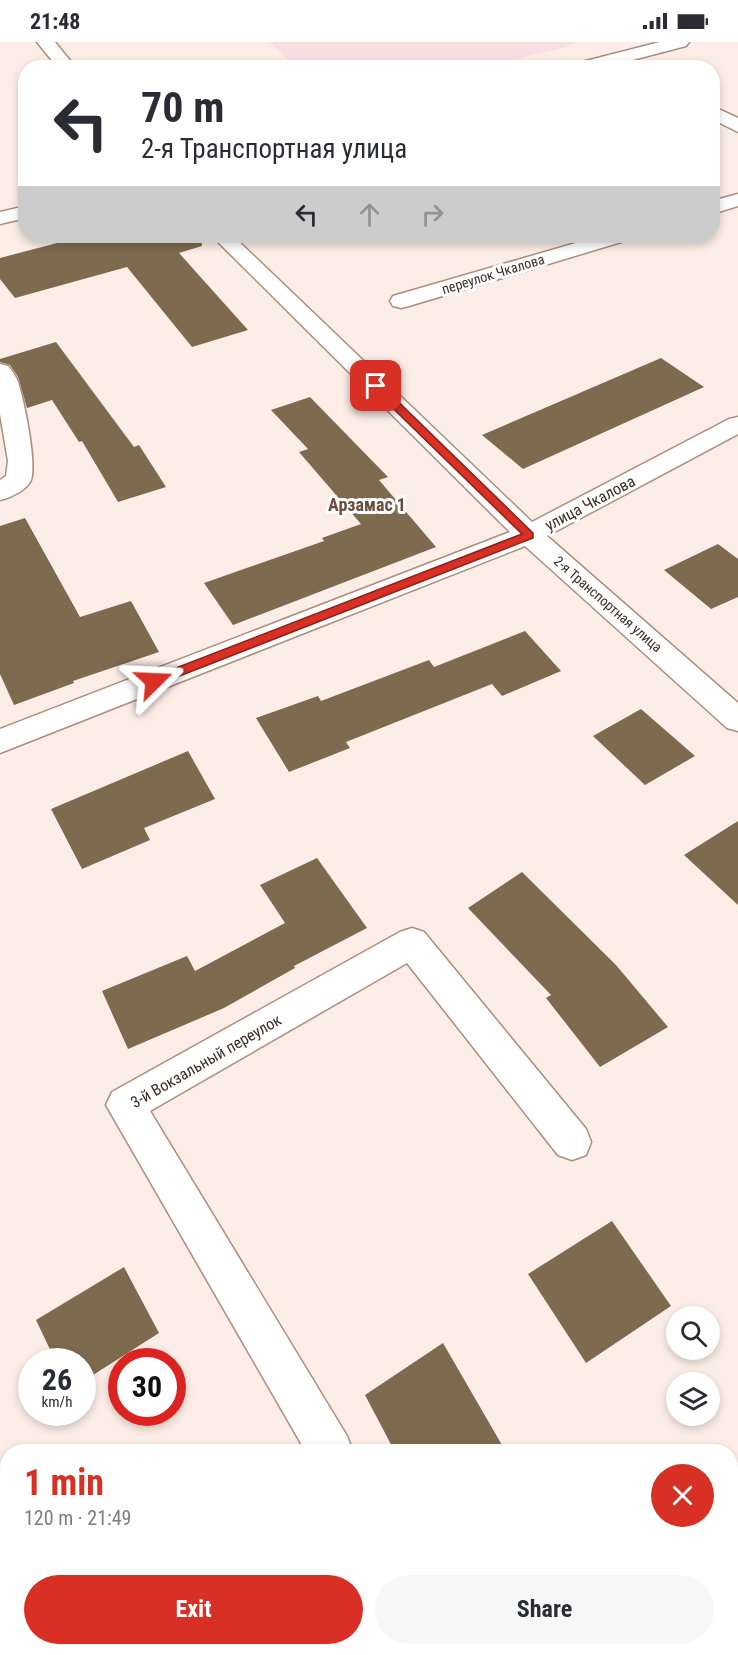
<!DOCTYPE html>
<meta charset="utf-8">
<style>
:root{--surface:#fff;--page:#f7f7f7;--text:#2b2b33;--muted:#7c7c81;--accent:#d93025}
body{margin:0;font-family:"Roboto Condensed",sans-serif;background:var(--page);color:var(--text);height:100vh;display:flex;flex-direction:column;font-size:22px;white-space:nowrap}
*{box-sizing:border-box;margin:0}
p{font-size:20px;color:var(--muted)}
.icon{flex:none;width:33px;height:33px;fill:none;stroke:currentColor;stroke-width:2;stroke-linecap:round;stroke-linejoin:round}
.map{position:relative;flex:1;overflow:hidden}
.details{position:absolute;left:0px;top:1402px;width:738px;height:212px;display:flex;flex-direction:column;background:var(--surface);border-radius:24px 24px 0 0;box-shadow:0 3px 9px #0003}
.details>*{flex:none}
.banner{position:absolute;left:18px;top:18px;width:702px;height:183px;border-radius:24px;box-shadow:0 3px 9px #0003;background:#fff;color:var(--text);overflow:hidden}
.controls{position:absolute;left:666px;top:1264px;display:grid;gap:12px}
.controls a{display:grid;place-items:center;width:54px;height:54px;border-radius:50%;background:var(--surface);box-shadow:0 3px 9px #0003;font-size:30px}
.speed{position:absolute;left:18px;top:1306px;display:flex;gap:12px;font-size:30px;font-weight:700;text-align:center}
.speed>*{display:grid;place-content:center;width:78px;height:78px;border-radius:50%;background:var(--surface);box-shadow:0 3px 9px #0003;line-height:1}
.speed small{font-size:15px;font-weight:400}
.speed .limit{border:9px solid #d22;background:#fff;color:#111}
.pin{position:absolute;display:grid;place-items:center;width:51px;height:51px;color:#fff;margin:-26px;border-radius:12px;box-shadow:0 3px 9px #0006}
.me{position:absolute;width:66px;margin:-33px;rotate:69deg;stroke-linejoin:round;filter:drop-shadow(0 0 4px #0008)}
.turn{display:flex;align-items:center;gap:21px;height:126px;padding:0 24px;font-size:27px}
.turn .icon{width:78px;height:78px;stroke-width:2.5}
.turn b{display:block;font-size:42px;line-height:51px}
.lanes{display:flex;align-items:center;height:57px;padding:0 24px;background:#0003;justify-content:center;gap:30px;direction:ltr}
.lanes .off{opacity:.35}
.round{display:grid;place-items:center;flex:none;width:63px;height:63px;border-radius:32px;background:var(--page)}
.overview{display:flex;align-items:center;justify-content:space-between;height:102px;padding:0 24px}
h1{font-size:36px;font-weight:700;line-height:45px;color:var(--accent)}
.primary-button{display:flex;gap:12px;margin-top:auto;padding:12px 24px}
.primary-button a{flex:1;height:69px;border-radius:36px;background:var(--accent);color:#fff;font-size:24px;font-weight:700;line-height:69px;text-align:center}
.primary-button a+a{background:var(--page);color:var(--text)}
.status{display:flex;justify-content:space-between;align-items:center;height:42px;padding:0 30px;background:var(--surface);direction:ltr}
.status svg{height:16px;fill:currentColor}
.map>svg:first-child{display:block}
.education{fill:#fadfe2}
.building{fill:#7e6a4e}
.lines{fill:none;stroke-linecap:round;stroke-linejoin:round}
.minor-casing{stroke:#ae8d7b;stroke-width:3}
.minor{fill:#fff;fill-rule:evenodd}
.route{fill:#d93025;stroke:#8d1f18;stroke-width:1.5}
.labels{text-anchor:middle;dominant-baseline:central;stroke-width:6;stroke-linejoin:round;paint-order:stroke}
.far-street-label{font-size:14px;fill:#3a2d26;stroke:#fff}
.street-label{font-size:16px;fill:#3a2d26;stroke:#fff}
.far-district-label{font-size:18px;font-weight:bold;fill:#6b4d3d;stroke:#fff}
</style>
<div class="status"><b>21:48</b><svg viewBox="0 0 49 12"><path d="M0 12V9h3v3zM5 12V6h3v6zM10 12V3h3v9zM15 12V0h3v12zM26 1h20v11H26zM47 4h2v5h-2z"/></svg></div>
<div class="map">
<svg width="738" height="1613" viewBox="0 0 738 1613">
<rect width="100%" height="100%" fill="#fcede6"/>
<polygon class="education" points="269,0 573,0 577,2 484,25 298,26"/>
<g class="building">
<polygon points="84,194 201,194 202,204 179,211 248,288 192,305 127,225 15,256 0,237 0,216"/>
<polygon points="56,300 134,405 139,403 166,445 118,460 82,399 79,400 52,358 27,366 18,335 10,323 0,320 0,317"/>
<polygon points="661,316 704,345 523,427 482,393"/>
<polygon points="310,355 388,435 379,438 436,505 233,583 204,541 324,499 322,496 361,482 299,410 308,407 271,368"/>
<polygon points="25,476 80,575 131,559 159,610 73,639 74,641 14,663 0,632 0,484"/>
<polygon points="718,502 738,517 738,555 711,567 664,528"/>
<polygon points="525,589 561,629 502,654 492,642 346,700 350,706 289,730 256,676 318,654 321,659 429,618 434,625"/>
<polygon points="641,667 695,714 645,743 593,694"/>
<polygon points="188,709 215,757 144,786 150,798 82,827 51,767"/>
<polygon points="738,779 738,863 684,813"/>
<polygon points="317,816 367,886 294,924 295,926 224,966 128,1007 102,949 187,914 195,929 285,881 260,843"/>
<polygon points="522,830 616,923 668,985 600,1025 546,956 551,953 468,866"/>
<polygon points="612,1179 671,1264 586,1321 528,1232"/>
<polygon points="124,1225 159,1291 82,1340 82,1320 56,1320 36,1278"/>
<polygon points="443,1301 506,1410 395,1410 365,1353"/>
</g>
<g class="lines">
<defs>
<g id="minor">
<polygon points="37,0 55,0 76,26 58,26"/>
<polygon points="660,0 689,0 686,4 602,26 572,26 574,22"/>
<polygon points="712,64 738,76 738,90 712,77"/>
<polygon points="738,152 738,164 712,172 712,159"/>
<polygon points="26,164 26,176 0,182 0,170"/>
<polygon points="212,194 233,194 532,480 729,377 738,375 738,392 547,494 738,661 738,689 727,686 525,504 0,711 0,687 510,490"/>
<polygon points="600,194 631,194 628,198 409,264 401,266 393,264 390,259 393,254"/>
<path d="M0,322L8,324C12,329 16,334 18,340C24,358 37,422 31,438C27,448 10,456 0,458V438L6,434L8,419L0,372Z"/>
<polygon points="412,886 424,890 586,1087 591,1100 586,1113 572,1118 558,1113 407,921 150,1069 347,1394 353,1410 306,1410 106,1063 112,1050 400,890"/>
<polygon points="423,1606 473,1606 475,1613 426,1613"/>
</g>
</defs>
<use href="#minor" class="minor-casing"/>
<use href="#minor" class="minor"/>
</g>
<polygon class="route" points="372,341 379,341 533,491 533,496 159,642 150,642 150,636 522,492 372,346"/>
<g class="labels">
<g class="far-street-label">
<text transform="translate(493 232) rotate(-17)">переулок Чкалова</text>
<text transform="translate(608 562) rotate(41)">2-я Транспортная улица</text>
</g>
<g class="street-label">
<text transform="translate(590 461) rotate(-28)">улица Чкалова</text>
<text transform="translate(206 1019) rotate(-30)">3-й Вокзальный переулок</text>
</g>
<g class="far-district-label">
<text x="367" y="462">Арзамас 1</text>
</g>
</g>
</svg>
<div class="controls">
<a><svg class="icon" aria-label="search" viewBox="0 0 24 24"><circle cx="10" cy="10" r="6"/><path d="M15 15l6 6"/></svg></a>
<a><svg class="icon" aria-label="layers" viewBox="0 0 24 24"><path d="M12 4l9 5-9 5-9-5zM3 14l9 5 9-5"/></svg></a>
</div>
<div class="speed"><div>26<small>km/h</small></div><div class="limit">30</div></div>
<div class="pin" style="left:376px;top:344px;background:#d93025"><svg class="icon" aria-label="arrive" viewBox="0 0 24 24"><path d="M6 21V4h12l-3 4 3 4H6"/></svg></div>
<svg class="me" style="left:154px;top:639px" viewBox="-20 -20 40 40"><path d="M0-17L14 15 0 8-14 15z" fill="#d93025" stroke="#fff" stroke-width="4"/></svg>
<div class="banner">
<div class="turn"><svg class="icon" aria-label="left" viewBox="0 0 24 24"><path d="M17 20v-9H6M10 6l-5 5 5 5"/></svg><div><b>70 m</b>2-я Транспортная улица</div></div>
<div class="lanes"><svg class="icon" aria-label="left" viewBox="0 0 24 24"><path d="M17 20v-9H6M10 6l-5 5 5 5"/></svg><svg class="icon off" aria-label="ahead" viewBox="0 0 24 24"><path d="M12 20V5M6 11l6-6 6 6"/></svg><svg class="icon off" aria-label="right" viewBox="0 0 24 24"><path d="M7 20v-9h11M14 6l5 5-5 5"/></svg></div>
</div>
<section class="details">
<div class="overview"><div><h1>1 min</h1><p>120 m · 21:49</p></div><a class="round" style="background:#d93025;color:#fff"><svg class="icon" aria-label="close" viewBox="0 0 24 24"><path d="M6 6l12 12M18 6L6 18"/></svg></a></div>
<div class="primary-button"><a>Exit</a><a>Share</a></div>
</section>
</div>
